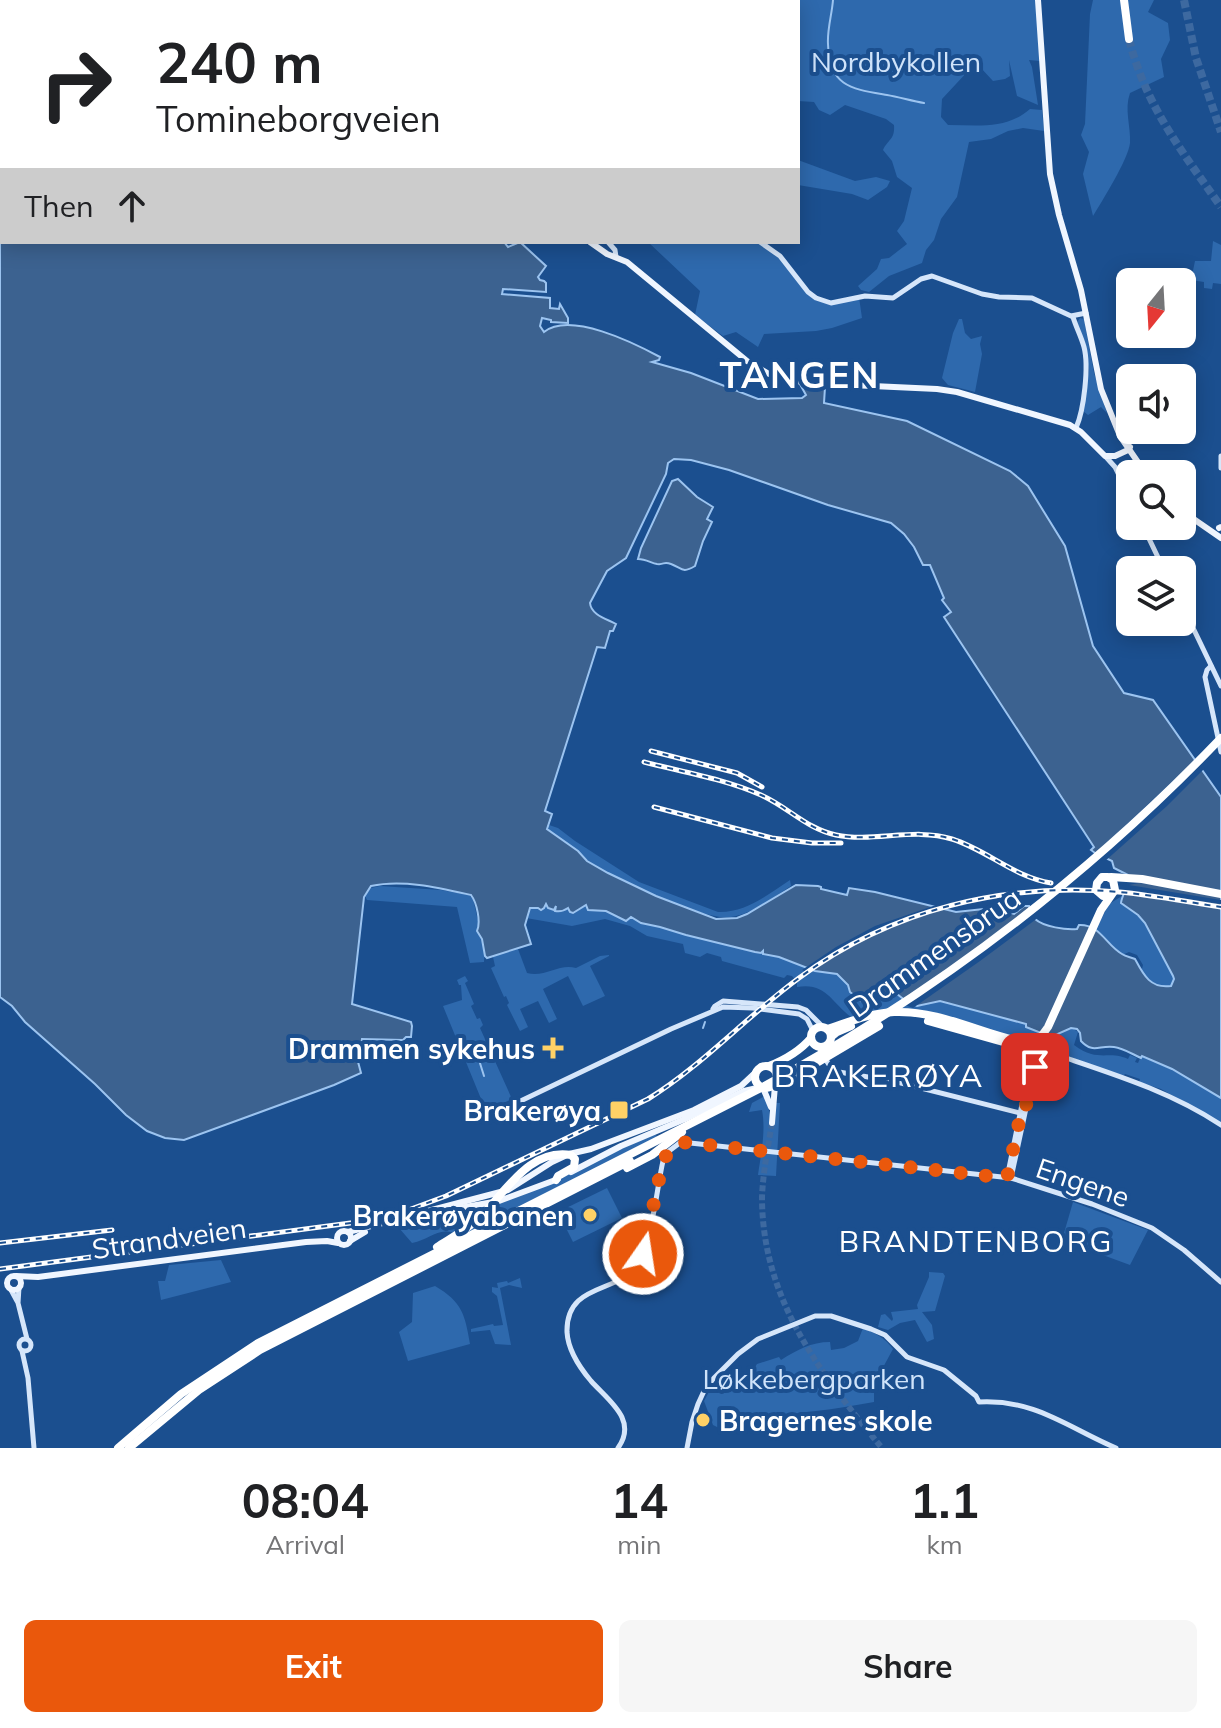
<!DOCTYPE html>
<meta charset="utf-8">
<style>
:root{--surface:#fff;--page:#f6f6f6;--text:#202124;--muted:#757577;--accent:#ea580c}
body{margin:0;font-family:Mulish,sans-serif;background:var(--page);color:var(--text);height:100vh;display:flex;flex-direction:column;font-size:30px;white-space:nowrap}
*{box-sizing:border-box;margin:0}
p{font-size:26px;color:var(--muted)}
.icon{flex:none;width:44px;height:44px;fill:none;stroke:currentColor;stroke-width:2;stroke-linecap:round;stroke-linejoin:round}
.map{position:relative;height:1448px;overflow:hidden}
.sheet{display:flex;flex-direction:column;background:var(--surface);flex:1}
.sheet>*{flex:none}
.banner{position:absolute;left:0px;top:0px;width:800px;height:244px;box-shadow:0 4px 20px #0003;background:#fff;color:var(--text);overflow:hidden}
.needle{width:52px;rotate:198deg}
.controls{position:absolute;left:1116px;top:268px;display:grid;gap:16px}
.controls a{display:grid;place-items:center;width:80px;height:80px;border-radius:12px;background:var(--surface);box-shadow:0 4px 20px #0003;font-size:40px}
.pin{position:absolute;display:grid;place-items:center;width:68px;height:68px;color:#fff;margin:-34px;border-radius:16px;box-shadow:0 4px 12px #0006}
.me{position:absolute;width:88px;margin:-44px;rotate:13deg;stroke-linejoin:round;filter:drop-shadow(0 0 6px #0008)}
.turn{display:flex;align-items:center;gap:28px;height:168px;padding:0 24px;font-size:36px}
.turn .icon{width:104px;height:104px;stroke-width:2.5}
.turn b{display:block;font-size:56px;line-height:68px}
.then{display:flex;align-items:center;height:76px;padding:0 24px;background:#0003;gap:16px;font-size:30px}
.eta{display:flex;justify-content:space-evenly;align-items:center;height:136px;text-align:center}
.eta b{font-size:48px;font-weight:700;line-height:56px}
.cta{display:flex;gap:16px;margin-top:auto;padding:16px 24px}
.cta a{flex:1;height:92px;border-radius:12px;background:var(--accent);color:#fff;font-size:32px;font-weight:700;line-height:92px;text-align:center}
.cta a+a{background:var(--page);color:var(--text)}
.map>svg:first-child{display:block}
.green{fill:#2e69ad}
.water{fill:#3c6290;stroke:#9cc4f0;stroke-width:2;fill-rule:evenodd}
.pier{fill:#1b4f8f}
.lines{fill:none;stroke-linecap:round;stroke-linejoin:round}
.stream{stroke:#9cc4f0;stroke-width:2}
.primary-tunnel{stroke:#3d69a0;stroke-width:6;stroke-dasharray:6 3;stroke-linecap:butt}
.highway-tunnel{stroke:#3d69a0;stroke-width:8;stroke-dasharray:8 4;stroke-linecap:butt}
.secondary{stroke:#d6e6fa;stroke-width:5}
.primary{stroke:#f0f6ff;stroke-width:6}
.highway{stroke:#fff;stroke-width:8}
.rail-casing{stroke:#fff;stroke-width:5}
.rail{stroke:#1b4f8f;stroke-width:2;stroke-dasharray:6;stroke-linecap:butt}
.route{stroke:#ea580c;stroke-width:14;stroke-dasharray:0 25.2}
.poi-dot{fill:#ffd166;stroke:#1b4f8f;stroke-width:3}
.labels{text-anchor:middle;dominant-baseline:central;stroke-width:8;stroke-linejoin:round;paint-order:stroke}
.park-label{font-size:28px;fill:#cfe3fa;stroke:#1b4f8f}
.street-label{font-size:28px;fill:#fff;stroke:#1b4f8f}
.poi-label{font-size:28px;font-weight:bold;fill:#fff;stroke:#1b4f8f;text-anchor:end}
.neighbourhood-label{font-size:30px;letter-spacing:2px;fill:#fff;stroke:#1b4f8f}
.quarter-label{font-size:32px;letter-spacing:2px;fill:#fff;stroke:#1b4f8f}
.district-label{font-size:36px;font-weight:bold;letter-spacing:2px;fill:#fff;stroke:#1b4f8f}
</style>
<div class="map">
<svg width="1221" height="1448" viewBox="0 0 1221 1448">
<rect width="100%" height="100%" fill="#1b4f8f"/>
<g class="green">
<path d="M768,0H1036L1040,61L1029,60L1032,67L1038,105L1017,96L1009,60L1010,76L1005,79L993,81L980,67L969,70L942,99L941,117L948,125C977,125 1006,130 1030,109L1042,110L1044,131L1023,128L1008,131L991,139L969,142L957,197L941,219L934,240L926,250L922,263L889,276L869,292L861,290L858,286L877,269L881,259L889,258L907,244L897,231L904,221L912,188L897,177L892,161L883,150C888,139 895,140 894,125L886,119L845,105L830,115L819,110L814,102L798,101V2H769Z"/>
<path d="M1093,0H1154L1148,12L1168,23L1170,40L1161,59L1164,77L1130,93C1124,110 1131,126 1130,143C1128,160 1102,201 1093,216L1083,174L1089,152L1081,135L1085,124L1090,14Z"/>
<polygon points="798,160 855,181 876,177 890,181 887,187 868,200 852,194 798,185"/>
<polygon points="1213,241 1221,245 1221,284 1213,283 1212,289 1204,288 1204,282 1191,280 1195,261 1211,261"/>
<polygon points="648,242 760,242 771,248 808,292 827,301 859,297 862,318 832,328 816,331 764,334 758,347 736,332 723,336 695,315 700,291"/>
<polygon points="1080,318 1084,319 1094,373 1107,413 1101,407 1088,415 1083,411 1089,370 1084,340 1077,322"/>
<polygon points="959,319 962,319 965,333 971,339 982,336 980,344 982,354 975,392 948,385 942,378 953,333"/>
<path d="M549,825L558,828L575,841L639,882L718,912C746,913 767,895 790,880L791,886C773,897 753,914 731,917C705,922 608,876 585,859C572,850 561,837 547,829Z"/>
<path d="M380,886L441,890L469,895L473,899L479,925L477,931C483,941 485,951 484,962L470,963L457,907L367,900L365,896L371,888Z"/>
<path d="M1122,896L1121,902C1127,910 1138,914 1145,923C1157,939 1164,958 1173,976L1174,979L1171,986C1158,989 1150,981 1141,973L1143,965L1137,955L1129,952L1122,955L1096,929L1109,904Z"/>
<path d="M546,903L548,908L554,909L556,906V910L568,908L573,913L587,905L588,910L606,911L625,921L631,917L641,923L660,927L686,935L755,952L763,951V953L779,957L815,971L837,974L848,985L850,992L861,1001L878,995H897L907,1002L920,1006L940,1001L1027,1024V1027L1041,1033L1031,1039H1021L928,1013L851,1017C831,1002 826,982 797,987V982L792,976L787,975L784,978L722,961L721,957L707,953L700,957L685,953L683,944L647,936L630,926L605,919L572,926L526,918L530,908L538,907L539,910L544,908Z"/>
<path d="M513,949H518L527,973C545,978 559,963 576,968L600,956L609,955V956L590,966L605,996L583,1006L568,976L543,989L557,1019L549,1023L538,1001L520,1009L528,1027L520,1031L507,1005L509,1003L506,996L504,997L491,968L495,966L493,957Z"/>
<polygon points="465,976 468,981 465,983 474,1004 471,1006 477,1019 480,1018 483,1025 480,1028 512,1099 486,1111 443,1006 462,1000 461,985 459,985 457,980"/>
<path d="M1072,1028L1078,1032L1074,1045C1098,1063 1107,1050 1128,1059L1130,1055L1137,1058L1135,1062L1138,1063L1141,1056C1169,1068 1196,1081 1221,1098V1123L1161,1089L1139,1082L1140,1079L1125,1074L1123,1076L1059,1054L1051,1047L1048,1036L1051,1037Z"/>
<path d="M765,1096L770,1114L775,1103H780L776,1176L758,1175C761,1154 766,1131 762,1110L749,1112L752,1103Z"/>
<path d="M655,1134L657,1137L461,1236C439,1224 432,1239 412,1243L399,1228L546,1186L602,1157Z"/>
<polygon points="607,1188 622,1218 573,1242 558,1212"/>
<polygon points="1073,1202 1148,1230 1130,1265 1062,1240"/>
<polygon points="221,1260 231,1282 161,1300 158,1281 165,1281 169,1265"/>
<polygon points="929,1272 943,1273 945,1276 935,1311 922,1312 932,1325 934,1339 927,1342 915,1320 900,1323 888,1330 878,1327 881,1315 885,1314 892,1321 893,1319 891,1312 918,1309 917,1305 929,1277"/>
<polygon points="520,1278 522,1288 509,1285 500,1288 511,1345 495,1344 490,1330 471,1332 471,1329 493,1324 494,1326 503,1325 497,1296 492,1292 492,1287 498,1288 497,1283 507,1281 508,1283"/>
<path d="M435,1286C462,1302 465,1314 470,1344L408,1361L399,1332L412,1322L413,1293Z"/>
<path d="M863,1328C875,1333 885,1338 893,1349L874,1384V1402C855,1405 835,1409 816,1411C796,1413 779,1416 762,1428L754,1425C735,1436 732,1434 713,1425L704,1401L711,1388L724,1373C735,1380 743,1380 749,1368L753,1370L757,1364L779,1357L781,1360C797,1350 811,1342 830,1342L831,1350L844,1348L858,1341Z"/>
</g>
<g class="water">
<path d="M0,0H324L325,2H2V242H504L508,247L520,242L546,266L538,277L540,280L544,281L546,283V292L503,289L502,294L550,298V308L559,309L560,304L568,318V323L551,322V320L542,318L540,326L544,332C570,311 634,343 660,357L659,360L652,362L691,373L758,399L802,398L806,395L801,386L825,387L824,403L907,421L1010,471L1028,486L1065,546L1093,646L1124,693L1153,700L1221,797V1098L1172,1069L1142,1056L1141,1058C1132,1054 1123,1048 1114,1047C1099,1045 1093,1054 1081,1041L1080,1033L1077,1029L1071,1028L1051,1037L1026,1027V1024L940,1001L917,1006L907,1002L897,994L878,995L861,1001L850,992L848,985L837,974L815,971L779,957L763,954V951L761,953L755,952L686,935L660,927L641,923L631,917L626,921L606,911L588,910L586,905L573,913L570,912L568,908C564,911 561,912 555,911L556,906L554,910L548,908L546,904L544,908L541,910L538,908H530L525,925L531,944L487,958L485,956L482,939L477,931C481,922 477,903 471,895C440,888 403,879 371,886L364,897L352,1004L411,1022L412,1026L411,1037H406L403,1040L362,1039L360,1055L357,1058L361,1073L334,1085L184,1140L165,1138L147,1131L126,1115L95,1084L25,1022L12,1006L0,997ZM674,459L691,460L729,470L828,505L891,523L904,534L914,547L923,565H930L944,598L942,600L951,612L944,617L1094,847L1091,850L1095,853L1112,861L1114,868L1128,875C1130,887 1122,893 1121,903L1138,915L1145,923L1173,976L1174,979L1171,986C1150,989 1143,974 1135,959C1131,957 1126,957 1122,954C1106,945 1100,924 1079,925L1077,929C1066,930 1044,927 1035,919C1030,915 1030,911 1029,906H1024L1014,914L993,908L956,912L875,892L849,888L847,895L821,889V887L818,886L796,885L747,914L737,918L716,919L656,896L608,873L587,861L578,851L547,829L552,814L545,811L597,647L605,648L610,631H613L616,624C607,619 591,615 590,603L607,571L626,558L666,474L668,463Z"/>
<path d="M678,479L697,497L713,507L707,519L712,522L703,541L695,566C682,574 682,568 671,564C663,561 665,565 657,564C651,563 646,559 638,559L641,548L672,481Z"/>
</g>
<g class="pier">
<polygon points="1198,757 1205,768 1167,806 1104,862 1093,856"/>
<polygon points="1115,872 1221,892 1139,883 1129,885 1221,900 1221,904 1148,893 1221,906 1221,909 1119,893 1125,880"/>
<polygon points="939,904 952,907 914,919 879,933 855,944 809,973 802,970 836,947 875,926"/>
<polygon points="1033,909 1039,917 980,961 913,1008 905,1005"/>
</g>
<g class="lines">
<g class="stream">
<path d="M833,0C832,14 827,30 828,44C829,87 852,89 887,95C899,97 912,101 924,103"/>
<polyline points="703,1028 705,1022"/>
<polyline points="479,1060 484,1076"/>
</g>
<path class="primary-tunnel" d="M772,1123C768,1147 763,1172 762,1197C762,1299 820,1373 882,1448"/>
<g class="highway-tunnel">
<polyline points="1184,0 1196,58 1221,132"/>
<path d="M1129,39C1146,107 1182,151 1221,207"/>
</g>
<g class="secondary">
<polyline points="584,0 586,2"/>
<polyline points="478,2 478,0"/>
<polyline points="608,242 615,250 616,257"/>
<polyline points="760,242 780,256 808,292 816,298 831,303 865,296 893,298 921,279 932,276 982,294 999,297 1032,298 1071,316 1086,313"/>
<path d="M1073,317C1076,327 1081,336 1084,347C1089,366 1084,410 1076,428"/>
<polyline points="1221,456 1221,468"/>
<polyline points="1106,457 1115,467 1130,498"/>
<polyline points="1143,526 1164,570"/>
<polyline points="1182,605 1221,686"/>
<polyline points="1211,666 1207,670 1205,677 1221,752"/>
<polyline points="713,1009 715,1006 723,1001 798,1007 806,1010 823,1027"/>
<polyline points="819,1047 824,1057 830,1066 839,1072 897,1082 1024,1114"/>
<polyline points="1046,1047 1059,1056"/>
<path d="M1046,1054L1060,1056C1116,1075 1171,1092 1221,1125"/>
<polyline points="485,1118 671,1029 723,1007 753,1008 799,1014 807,1019 813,1031"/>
<polyline points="1007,1178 1032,1055"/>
<polyline points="1011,1178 1034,1071 1039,1058"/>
<polyline points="19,1287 18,1303 27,1339"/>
<polyline points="10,1288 17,1301"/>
<circle cx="25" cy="1345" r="6"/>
<polyline points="22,1351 28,1378 34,1448"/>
<path d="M618,1448C638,1420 609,1401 591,1381C580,1368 568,1350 567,1332C566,1287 609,1292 630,1273C652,1252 656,1191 663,1161L669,1151L681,1142L1011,1178L1092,1204L1152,1228L1184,1250L1221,1282"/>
<path d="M687,1448L692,1422L698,1404L704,1391L713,1379L738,1354L758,1339L815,1316H831L871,1329L885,1335L907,1357L944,1370L976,1396L979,1402C1035,1399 1067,1427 1116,1448"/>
</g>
<g class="primary">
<polyline points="466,0 467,2"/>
<polyline points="1038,0 1050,174 1059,215 1081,290 1101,389 1120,436 1146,474"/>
<polyline points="590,242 607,254 627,262 747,361 769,374 789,380 808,383 937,389 957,392 1070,425 1081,432 1105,456 1115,456 1128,450 1130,447"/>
<polyline points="1182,511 1221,538"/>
<polyline points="1219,528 1221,527"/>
<polyline points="763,1088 771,1107"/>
<polyline points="772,1123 775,1085"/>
<polyline points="571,1172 621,1146 685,1119 744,1091 757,1088"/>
<polyline points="454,1209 499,1201 558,1179"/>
<circle cx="344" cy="1238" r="7"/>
<polyline points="348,1232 508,1190 552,1162 569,1154 591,1149 694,1110 741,1086 756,1072"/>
<polyline points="350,1241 365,1232"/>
<polyline points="16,1276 38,1277 306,1242 327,1241 338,1243"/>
<circle cx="14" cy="1283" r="7"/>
</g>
<g class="highway">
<polyline points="1124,0 1129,39"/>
<polyline points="1111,877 1142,879 1221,894"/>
<polyline points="928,1021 1021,1047 1031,1053"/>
<circle cx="821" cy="1037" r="10"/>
<path d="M827,1029C849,1022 870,1013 894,1012C943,1010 986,1037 1033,1044"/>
<polyline points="831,1037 837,1032 851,1026"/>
<circle cx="1039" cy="1050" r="8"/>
<polyline points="1037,1042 1048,1027 1101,910 1115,890 1113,880 1108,877 1102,877 1097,883 1096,890 1103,896 1110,895"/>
<circle cx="766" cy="1077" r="11"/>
<path d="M769,1066C784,1060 800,1051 811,1038"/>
<polyline points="798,1074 879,1026"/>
<polyline points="627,1168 652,1155 682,1132"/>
<path d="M437,1247C451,1238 466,1230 478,1219C505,1194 528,1148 571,1155L575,1159L574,1167L558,1176L556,1180"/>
<path d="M118,1448L181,1394L258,1343L757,1090C930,997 1085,880 1221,738"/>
<polyline points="129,1448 199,1390 260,1350 630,1161"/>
</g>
<defs>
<g id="rail">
<polyline points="651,751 737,773 762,787"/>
<path d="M644,762C683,772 725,779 761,795C788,807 807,829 836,835C874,843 914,827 952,839C987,850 1014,877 1051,883"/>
<polyline points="654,807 772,838 812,843 841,843"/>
<polyline points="0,1243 112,1230"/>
<path d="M0,1269L358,1222L403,1212L446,1196L648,1099C703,1065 747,1016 799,978C892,909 1005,882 1119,892C1153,895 1187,902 1221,907"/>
</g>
</defs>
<use href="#rail" class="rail-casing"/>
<use href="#rail" class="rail"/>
</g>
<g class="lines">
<polyline class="route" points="643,1254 663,1161 669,1151 681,1142 1007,1178 1021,1113 1024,1114 1035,1067"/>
</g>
<g class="poi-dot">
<path d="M549 1036h8v8h8v8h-8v8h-8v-8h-8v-8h8z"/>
<rect x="609" y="1100" width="20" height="20" rx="4"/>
<circle cx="590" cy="1215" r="8"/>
<circle cx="703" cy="1420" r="8"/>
</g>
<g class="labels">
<g class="park-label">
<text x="896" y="61">Nordbykollen</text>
<text x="814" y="1378">Løkkebergparken</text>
</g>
<g class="street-label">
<text transform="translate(934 952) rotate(-35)">Drammensbrua</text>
<text transform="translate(1083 1182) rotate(19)">Engene</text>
<text transform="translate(169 1238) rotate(-8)">Strandveien</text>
</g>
<g class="poi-label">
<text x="535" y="1048">Drammen sykehus</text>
<text x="601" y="1110">Brakerøya</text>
<text x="574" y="1215">Brakerøyabanen</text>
<text x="719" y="1420" text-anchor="start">Bragernes skole</text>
</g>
<g class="neighbourhood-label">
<text x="976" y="1241">BRANDTENBORG</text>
</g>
<g class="quarter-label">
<text x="879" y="1075">BRAKERØYA</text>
</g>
<g class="district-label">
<text x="800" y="374">TANGEN</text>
</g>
</g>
</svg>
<div class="controls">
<a><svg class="needle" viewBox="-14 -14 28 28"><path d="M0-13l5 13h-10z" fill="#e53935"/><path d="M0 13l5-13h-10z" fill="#757577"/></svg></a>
<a><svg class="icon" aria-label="sound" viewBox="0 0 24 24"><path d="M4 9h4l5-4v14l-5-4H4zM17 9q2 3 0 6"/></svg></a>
<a><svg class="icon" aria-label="search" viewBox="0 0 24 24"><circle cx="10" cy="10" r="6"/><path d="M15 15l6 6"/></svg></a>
<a><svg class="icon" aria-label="layers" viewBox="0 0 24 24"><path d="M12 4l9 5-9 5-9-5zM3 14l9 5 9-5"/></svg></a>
</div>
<div class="pin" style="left:1035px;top:1067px;background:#d93025"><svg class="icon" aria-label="arrive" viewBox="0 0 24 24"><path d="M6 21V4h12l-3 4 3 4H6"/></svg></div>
<svg class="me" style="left:643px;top:1254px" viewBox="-20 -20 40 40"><circle r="17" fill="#ea580c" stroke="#fff" stroke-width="3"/><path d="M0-11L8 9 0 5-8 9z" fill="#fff"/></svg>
<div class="banner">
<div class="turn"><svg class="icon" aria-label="right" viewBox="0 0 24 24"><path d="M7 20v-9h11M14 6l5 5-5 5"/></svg><div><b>240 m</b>Tomineborgveien</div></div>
<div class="then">Then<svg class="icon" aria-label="ahead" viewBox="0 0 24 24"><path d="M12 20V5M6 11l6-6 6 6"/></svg></div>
</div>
</div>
<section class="sheet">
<div class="eta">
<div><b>08:04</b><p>Arrival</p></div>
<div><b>14</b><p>min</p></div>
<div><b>1.1</b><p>km</p></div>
</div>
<div class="cta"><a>Exit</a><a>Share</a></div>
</section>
